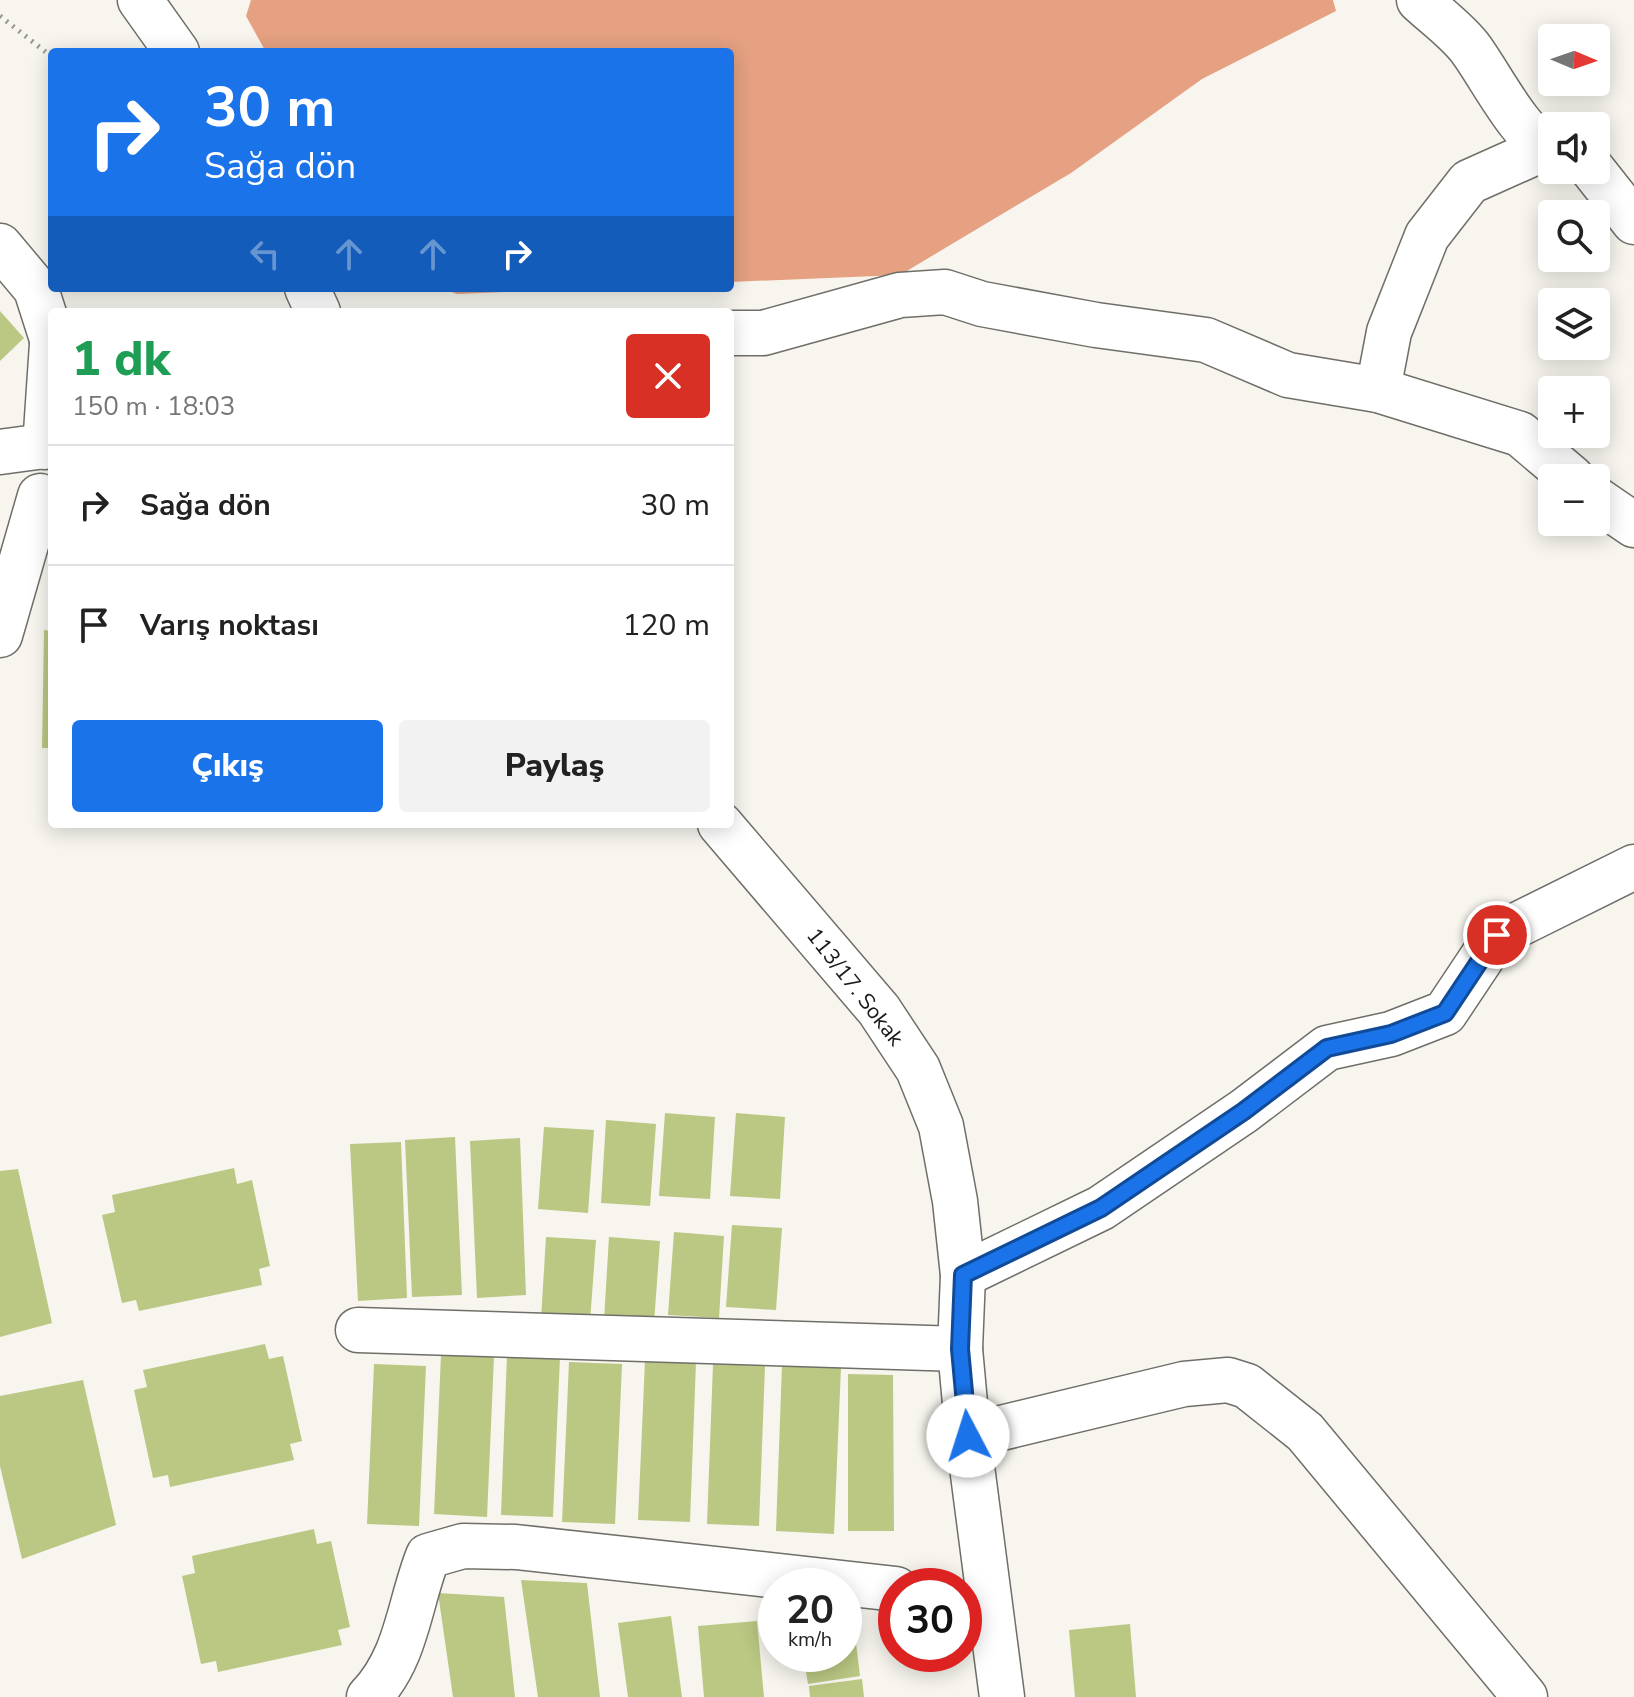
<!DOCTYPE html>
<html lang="tr">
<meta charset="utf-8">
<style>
:root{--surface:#fff;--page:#f2f2f2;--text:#222;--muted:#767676;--line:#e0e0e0;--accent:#1a73e8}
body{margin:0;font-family:"Nunito Sans",sans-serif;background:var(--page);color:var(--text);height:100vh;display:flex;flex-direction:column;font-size:30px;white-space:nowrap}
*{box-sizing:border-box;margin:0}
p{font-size:26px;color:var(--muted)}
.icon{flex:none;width:44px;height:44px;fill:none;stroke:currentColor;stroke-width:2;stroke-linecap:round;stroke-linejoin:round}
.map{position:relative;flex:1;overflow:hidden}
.drawer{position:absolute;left:48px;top:308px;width:686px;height:520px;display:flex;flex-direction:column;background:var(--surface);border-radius:8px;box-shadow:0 4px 20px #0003}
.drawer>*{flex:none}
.guide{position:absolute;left:48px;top:48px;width:686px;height:244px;border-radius:8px;box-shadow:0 4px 20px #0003;background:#1a73e8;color:#fff;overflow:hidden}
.needle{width:52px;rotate:92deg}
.buttons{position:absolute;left:1538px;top:24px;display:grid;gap:16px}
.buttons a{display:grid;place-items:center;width:72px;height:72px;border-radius:8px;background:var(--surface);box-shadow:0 4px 20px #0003;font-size:40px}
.speed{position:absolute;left:758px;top:1568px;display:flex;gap:16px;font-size:40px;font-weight:700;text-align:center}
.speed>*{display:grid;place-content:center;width:104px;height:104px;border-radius:50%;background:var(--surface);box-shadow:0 4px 20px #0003;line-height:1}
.speed small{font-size:20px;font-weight:400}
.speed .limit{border:12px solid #d22;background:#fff;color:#111}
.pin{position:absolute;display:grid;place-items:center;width:68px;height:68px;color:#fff;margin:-34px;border:4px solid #fff;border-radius:50%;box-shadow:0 2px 8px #0007}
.me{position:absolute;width:88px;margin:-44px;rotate:355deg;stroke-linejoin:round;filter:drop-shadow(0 0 6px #0008)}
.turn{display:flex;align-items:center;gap:28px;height:168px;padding:0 24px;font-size:36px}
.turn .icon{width:104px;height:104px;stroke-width:2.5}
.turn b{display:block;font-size:56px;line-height:68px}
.lanes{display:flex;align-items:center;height:76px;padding:0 24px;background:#0003;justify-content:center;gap:40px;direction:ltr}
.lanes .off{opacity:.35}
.round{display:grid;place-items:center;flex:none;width:84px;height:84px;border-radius:8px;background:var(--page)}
.summary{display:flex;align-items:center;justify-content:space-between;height:136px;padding:0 24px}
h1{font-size:48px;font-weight:800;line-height:60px;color:#1e9e55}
.action{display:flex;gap:16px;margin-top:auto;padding:16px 24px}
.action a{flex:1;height:92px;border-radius:8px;background:var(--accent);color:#fff;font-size:32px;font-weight:800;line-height:92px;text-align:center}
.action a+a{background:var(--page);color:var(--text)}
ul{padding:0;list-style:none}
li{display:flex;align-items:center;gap:24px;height:120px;padding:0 24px;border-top:2px solid var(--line)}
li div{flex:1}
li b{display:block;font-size:30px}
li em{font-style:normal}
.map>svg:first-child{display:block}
.forest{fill:#e5a181}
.building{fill:#bac883}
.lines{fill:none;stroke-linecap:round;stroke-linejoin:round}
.minor-casing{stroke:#6f6e68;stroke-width:47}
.path{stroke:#969590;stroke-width:5;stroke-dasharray:2 6;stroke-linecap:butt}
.minor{stroke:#fff;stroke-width:44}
.route-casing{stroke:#114b97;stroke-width:20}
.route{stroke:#1a73e8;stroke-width:14}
.labels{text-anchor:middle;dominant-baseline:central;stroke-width:7;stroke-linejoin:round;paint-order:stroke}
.street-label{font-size:22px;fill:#1b1a18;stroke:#fff}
</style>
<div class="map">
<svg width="1634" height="1697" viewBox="0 0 1634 1697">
<rect width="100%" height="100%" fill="#f7f5ee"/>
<g class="forest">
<polygon points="251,0 1333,0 1336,11 1202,79 1071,173 900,275 730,282 730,52 266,52 246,16"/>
<polygon points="440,288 597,288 457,294"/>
</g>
<g class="building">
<polygon points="0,311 24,338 0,361"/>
<polygon points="44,630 52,631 52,748 42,748"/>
<polygon points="665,1113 715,1117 710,1199 659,1196"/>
<polygon points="736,1113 785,1117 780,1199 730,1196"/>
<polygon points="606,1120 656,1124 650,1206 601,1203"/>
<polygon points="544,1127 594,1130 588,1213 538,1209"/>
<polygon points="455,1137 462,1295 412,1297 405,1140"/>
<polygon points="520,1138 526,1295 477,1298 470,1141"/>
<polygon points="401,1142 407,1298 358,1301 350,1144"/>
<polygon points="234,1168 237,1184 252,1180 270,1266 259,1269 262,1285 139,1311 136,1300 122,1303 102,1215 115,1212 112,1195"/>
<polygon points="18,1169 52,1323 0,1337 0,1171"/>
<polygon points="732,1225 782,1228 776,1310 726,1307"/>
<polygon points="674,1232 724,1236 719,1318 668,1315"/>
<polygon points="546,1237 596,1240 590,1322 541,1319"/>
<polygon points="609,1237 660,1241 654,1323 604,1320"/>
<polygon points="265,1344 269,1359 283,1356 302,1441 290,1444 294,1460 170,1487 168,1475 153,1478 134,1390 147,1387 143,1370"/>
<polygon points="441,1355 494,1356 487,1517 434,1514"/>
<polygon points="507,1355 560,1357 553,1517 501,1515"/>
<polygon points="645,1360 696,1362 690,1522 638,1520"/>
<polygon points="569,1362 622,1364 615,1524 562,1522"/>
<polygon points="374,1364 426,1366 419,1526 367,1524"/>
<polygon points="713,1364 765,1366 759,1526 707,1524"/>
<polygon points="782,1365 841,1367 834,1534 776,1531"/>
<polygon points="848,1374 893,1375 894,1531 848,1531"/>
<polygon points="83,1380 116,1525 22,1559 0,1466 0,1396"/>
<polygon points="314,1529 317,1544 331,1541 350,1627 338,1630 342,1645 218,1672 216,1661 201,1664 182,1576 195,1573 192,1556"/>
<polygon points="521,1580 587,1583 600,1697 538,1697"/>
<polygon points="438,1593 504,1597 515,1697 453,1697"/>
<polygon points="671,1616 682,1697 628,1697 618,1623"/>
<polygon points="757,1621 764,1697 704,1697 698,1626"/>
<polygon points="1130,1624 1136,1697 1075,1697 1069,1630"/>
<polygon points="856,1643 860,1676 808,1684 803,1654 844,1654 844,1644"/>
<polygon points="862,1679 864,1697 810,1697 809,1686"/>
</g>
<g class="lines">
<defs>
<g id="minor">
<polyline points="140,0 177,52"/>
<path d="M1419,0C1435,15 1456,30 1470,48C1491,76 1520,137 1552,151"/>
<polyline points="1593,170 1634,222"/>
<polyline points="0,246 36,289 52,339"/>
<polyline points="307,288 318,312"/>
<polyline points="730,333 763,333 900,295 945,292 982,304 1096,325 1206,340 1288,375 1378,390 1520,434 1572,478"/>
<polyline points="1378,390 1389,332 1427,236 1469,182 1545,148"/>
<polyline points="45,447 52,344"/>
<polyline points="0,452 52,445"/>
<polyline points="1596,499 1634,525"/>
<polyline points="0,635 40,496"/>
<polyline points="720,824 879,1010 918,1069 941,1126 955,1201 963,1275 960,1349 968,1436 1002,1697"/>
<polyline points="963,1275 1101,1208 1244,1111 1327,1048 1391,1034 1445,1013 1497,935 1634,867"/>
<polyline points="358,1330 960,1349"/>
<polyline points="968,1436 1184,1384 1228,1380 1247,1386 1305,1432 1525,1697"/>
<path d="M369,1697C407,1658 409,1604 428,1556L463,1546L516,1547L896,1589"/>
</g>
</defs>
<use href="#minor" class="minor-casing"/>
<polyline class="path" points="0,16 52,57"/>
<use href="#minor" class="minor"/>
</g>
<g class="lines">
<defs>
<polyline id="route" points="968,1436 960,1349 963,1275 1101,1208 1244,1111 1327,1048 1391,1034 1445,1013 1497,935"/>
</defs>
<use href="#route" class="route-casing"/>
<use href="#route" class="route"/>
</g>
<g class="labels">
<g class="street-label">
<text transform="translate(855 987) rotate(52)">113/17. Sokak</text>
</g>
</g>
</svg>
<div class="buttons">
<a><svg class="needle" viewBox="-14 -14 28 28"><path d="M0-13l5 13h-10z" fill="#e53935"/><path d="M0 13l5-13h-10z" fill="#767676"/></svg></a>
<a><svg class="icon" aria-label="sound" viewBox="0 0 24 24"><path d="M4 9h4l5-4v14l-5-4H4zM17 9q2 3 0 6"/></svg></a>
<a><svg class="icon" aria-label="search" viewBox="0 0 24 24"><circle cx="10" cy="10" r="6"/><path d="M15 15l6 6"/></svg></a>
<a><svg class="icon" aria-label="layers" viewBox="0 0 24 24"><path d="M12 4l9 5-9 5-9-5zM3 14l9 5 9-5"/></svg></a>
<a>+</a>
<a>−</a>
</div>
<div class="speed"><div>20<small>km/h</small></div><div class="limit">30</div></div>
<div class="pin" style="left:1497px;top:935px;background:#d93025"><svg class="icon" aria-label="arrive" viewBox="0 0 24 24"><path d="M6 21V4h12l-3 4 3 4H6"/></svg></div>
<svg class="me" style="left:968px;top:1436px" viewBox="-20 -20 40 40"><circle r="19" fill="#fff"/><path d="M0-13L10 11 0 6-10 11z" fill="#1a73e8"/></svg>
<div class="guide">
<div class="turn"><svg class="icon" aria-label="right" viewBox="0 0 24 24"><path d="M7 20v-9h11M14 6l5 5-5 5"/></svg><div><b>30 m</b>Sağa dön</div></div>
<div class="lanes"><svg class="icon off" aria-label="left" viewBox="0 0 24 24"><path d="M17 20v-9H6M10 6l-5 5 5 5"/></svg><svg class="icon off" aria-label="ahead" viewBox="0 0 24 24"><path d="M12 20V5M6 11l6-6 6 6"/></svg><svg class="icon off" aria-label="ahead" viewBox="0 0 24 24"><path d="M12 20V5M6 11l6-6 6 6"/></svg><svg class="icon" aria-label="right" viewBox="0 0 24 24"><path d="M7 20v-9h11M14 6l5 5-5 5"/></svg></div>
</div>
<section class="drawer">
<div class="summary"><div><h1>1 dk</h1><p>150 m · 18:03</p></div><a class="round" style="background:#d93025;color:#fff"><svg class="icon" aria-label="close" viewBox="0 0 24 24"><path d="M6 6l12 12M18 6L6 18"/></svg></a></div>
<ul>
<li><svg class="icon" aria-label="right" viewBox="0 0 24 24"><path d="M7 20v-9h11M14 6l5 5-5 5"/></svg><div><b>Sağa dön</b></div><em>30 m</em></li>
<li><svg class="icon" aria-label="arrive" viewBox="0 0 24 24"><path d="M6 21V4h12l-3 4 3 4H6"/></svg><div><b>Varış noktası</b></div><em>120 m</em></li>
</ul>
<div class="action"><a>Çıkış</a><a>Paylaş</a></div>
</section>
</div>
